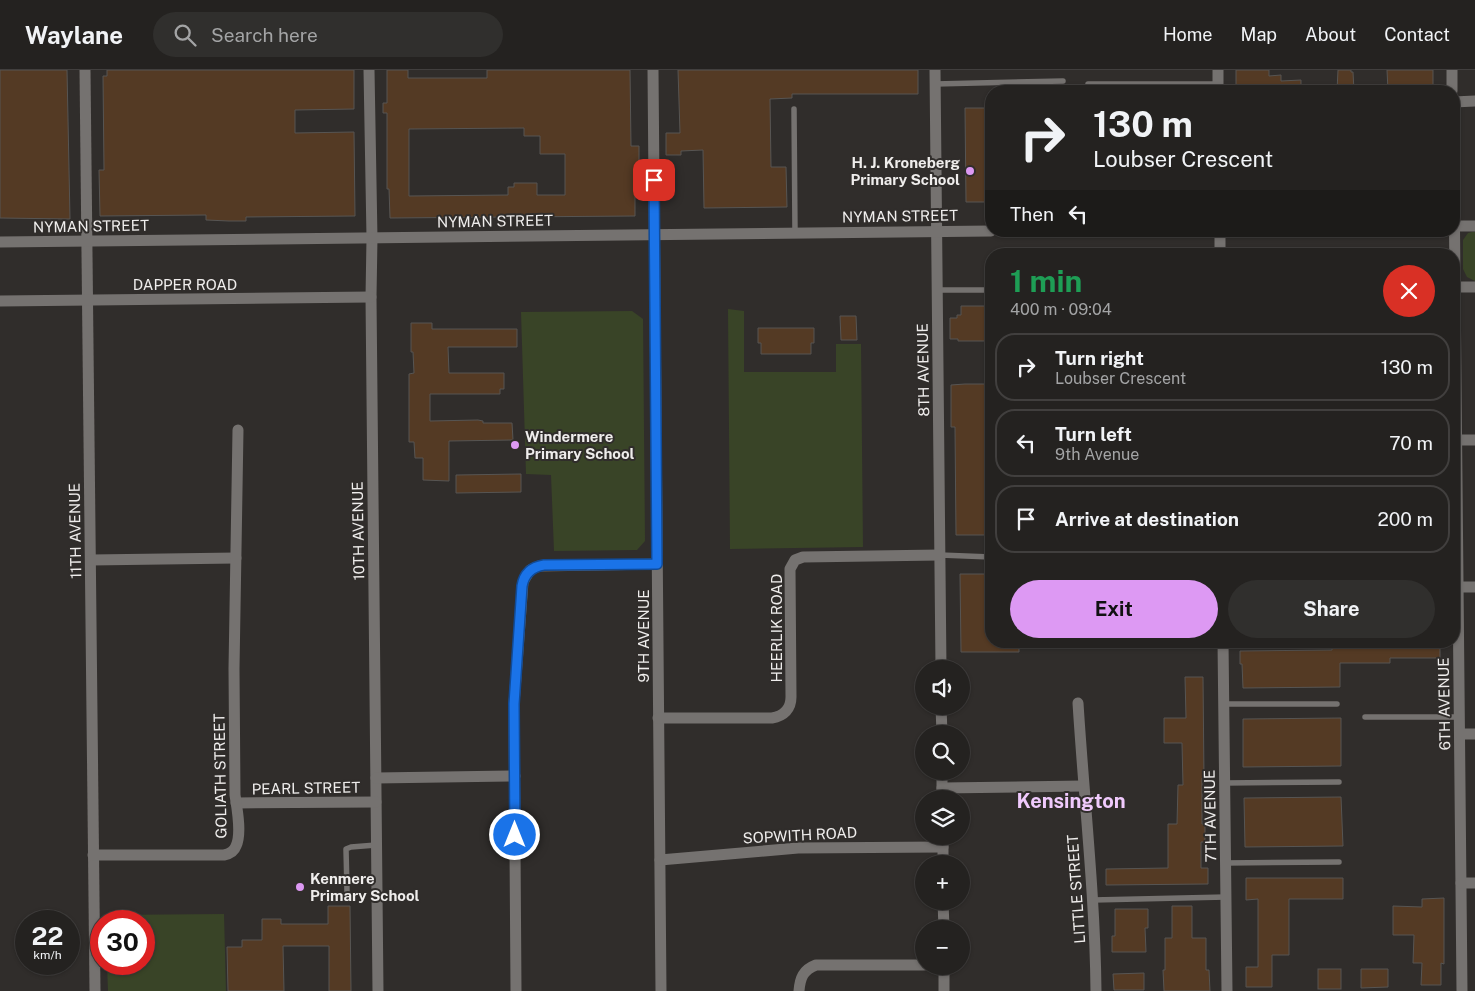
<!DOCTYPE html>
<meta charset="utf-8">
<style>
:root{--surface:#242220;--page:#302f2d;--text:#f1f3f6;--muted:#a3a4a5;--line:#413f3e;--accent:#dd99f3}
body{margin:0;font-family:"Public Sans",sans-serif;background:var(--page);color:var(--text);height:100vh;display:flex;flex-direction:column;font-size:19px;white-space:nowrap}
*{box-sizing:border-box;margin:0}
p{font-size:16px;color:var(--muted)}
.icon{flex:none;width:28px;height:28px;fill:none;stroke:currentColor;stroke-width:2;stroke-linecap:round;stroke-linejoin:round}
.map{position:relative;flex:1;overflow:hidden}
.panel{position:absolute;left:985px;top:178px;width:475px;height:400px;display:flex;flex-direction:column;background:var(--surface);border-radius:20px;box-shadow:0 1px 4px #0004,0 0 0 1px var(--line)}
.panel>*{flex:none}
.top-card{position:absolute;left:985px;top:15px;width:475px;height:152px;border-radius:20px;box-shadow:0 1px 4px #0004,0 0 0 1px var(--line);background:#242220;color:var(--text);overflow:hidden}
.controls{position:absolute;left:915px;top:590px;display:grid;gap:10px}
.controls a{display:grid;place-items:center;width:55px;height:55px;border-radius:50%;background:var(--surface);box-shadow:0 1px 4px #0004,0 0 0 1px var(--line);font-size:25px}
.speed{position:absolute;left:15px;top:840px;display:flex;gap:10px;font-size:25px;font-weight:700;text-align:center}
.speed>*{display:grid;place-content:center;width:65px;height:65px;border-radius:50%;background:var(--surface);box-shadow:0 1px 4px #0004,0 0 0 1px var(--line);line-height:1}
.speed small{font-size:12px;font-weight:400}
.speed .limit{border:8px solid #d22;background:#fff;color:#111}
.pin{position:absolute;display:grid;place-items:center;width:42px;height:42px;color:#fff;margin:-21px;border-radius:10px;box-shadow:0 2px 8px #0006}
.me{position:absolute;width:55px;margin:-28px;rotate:0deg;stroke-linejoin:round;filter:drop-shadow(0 0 4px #0008)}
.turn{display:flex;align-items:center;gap:18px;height:105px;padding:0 25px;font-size:22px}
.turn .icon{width:65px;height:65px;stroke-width:2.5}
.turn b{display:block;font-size:35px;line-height:42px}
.then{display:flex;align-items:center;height:48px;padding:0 25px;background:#0003;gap:10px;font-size:19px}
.round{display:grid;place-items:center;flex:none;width:52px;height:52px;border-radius:26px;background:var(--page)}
.summary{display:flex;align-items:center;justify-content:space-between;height:85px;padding:0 25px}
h1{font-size:30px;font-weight:700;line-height:38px;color:#1e9e55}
.button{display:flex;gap:10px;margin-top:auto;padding:10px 25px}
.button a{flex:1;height:58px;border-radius:30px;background:var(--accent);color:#111;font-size:20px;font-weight:700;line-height:58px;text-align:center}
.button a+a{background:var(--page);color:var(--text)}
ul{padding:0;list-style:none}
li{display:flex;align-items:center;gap:15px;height:68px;margin:0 10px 8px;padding:0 15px;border:2px solid var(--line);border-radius:20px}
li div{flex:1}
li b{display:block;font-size:19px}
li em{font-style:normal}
header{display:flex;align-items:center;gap:30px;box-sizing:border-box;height:70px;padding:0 25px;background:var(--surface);border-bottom:1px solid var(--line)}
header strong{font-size:24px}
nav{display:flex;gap:28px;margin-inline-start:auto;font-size:18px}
.search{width:350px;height:45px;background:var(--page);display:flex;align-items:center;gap:12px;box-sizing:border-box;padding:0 18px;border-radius:28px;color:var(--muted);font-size:19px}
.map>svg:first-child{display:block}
.green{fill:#394427}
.building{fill:#543a24;stroke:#575553;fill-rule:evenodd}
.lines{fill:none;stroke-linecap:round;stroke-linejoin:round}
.lane{stroke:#757270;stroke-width:5.5}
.street{stroke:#757270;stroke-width:11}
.route-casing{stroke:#114b97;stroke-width:12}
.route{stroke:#1a73e8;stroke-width:9}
.poi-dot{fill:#dd99f3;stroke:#302d2b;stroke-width:2}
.labels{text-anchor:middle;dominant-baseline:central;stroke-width:4;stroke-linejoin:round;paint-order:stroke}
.poi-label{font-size:15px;font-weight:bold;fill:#efedec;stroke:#302d2b;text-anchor:start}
.street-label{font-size:15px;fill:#efedec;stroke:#302d2b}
.district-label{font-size:20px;font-weight:bold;fill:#f0cafd;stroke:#302d2b}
</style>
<header>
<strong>Waylane</strong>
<div class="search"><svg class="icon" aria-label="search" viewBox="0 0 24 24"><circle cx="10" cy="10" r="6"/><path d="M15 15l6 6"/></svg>Search here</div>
<nav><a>Home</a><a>Map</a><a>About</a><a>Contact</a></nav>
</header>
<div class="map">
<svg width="1475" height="921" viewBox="0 0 1475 921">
<rect width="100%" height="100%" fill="#302d2b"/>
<g class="green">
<polygon points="1472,162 1475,162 1475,211 1467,207 1463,199 1463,170 1468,163"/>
<polygon points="728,239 744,241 744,302 836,302 836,274 861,274 863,477 730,479"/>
<polygon points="632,241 643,249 645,471 637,480 554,481 551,405 526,404 521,242"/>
<polygon points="224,844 226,921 108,921 107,894 144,894 144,851 107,851 107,845"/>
</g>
<g class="building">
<polygon points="0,0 67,0 70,149 0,148"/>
<polygon points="107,0 354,0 354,39 295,40 295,63 354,62 355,146 246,147 246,151 229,151 206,150 206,145 100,146 99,100 104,100 103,6 107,6"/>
<path d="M387,0H408V8H487V0H630L631,76H639V126H635V146L390,148L389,119H387V43H383V33H387ZM524,58V66H540V84H565V125H537V113H514V117H508V125L409,126V59Z"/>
<polygon points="678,0 918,0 918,24 792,24 792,28 770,29 771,97 786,97 787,137 704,138 703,80 681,81 681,85 666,85 666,63 680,63"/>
<polygon points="1236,0 1269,0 1269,6 1281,5 1281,11 1301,10 1301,21 1236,21"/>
<polygon points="1338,0 1351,0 1351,2 1353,2 1354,21 1337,21"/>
<polygon points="1387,0 1433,0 1433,21 1388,21"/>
<polygon points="965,38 986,38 987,132 966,132"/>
<polygon points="961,236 991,236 991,271 958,271 958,269 950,269 950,248 957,248 957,245 961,245"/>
<polygon points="840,246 856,246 857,270 841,270"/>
<polygon points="411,253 432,253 432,259 517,259 517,277 448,277 449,303 504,303 504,319 500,319 500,324 430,324 430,351 478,350 483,351 483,353 512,353 513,370 449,371 449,411 423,410 423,388 415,388 414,372 409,372 409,304 414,303 413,282 411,282"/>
<polygon points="758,258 814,258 814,273 811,273 811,284 761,284 761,273 758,273"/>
<polygon points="965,314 991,314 991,464 988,465 956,465 955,357 951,357 951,315"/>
<polygon points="521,404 521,422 456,423 456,405"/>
<polygon points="960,504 991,504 991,571 1019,571 1019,582 961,582"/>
<polygon points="1332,571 1440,571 1440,588 1390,588 1390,593 1340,593 1340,617 1243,618 1242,594 1240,594 1240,581 1332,580"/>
<polygon points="1185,607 1203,607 1204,708 1202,708 1202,754 1205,754 1205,772 1201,772 1201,798 1208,798 1208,814 1106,815 1106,799 1168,798 1168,754 1177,754 1178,715 1183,715 1182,673 1164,673 1164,648 1186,648"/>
<polygon points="1341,648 1341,696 1243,697 1243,649"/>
<polygon points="1341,727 1343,776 1245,777 1244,728"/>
<polygon points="1246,808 1343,808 1343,829 1289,829 1289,885 1272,885 1272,917 1246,917 1246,897 1258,897 1258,829 1246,830"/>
<polygon points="1444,828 1444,894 1441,893 1441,915 1421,915 1422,893 1413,893 1414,865 1393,865 1393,836 1422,837 1422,829"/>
<polygon points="328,836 350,836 351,921 329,921 329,876 283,876 284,921 228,921 227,877 242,877 242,870 262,870 262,849 281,849 281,854 328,854"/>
<polygon points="1172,836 1192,836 1192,868 1206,868 1206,900 1209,900 1210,921 1164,921 1163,900 1165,900 1165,868 1172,868"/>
<polygon points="1115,839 1148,839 1148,858 1145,858 1146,882 1112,882 1112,866 1115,866"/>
<rect x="1318" y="899" width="23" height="20"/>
<polygon points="1361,899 1388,899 1388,917 1361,918"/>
<polygon points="1144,903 1144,920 1114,920 1113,904"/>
</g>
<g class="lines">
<g class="lane">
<polyline points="935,14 1063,11"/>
<polyline points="1088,14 1218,14"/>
<polyline points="794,39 795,162"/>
<polyline points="937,220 991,220"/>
<polyline points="940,485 991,487"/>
<polyline points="1224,634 1337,634"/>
<polyline points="1365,647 1459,647"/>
<polyline points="1225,713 1339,712"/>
<polyline points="1225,793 1339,792"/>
<polyline points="347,821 346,779 351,777 376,775"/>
<polyline points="1093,830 1226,827"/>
</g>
<g class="street">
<polyline points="85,0 95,921"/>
<polyline points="369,0 372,168 371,227 378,921"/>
<polyline points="653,0 661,921"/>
<polyline points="935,0 941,599"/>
<polyline points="1218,0 1218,21"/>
<polyline points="1452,0 1452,21"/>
<polyline points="1454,32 1475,31"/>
<polyline points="1454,107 1462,921"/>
<polyline points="1454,156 1475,156"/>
<polyline points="1220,161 1220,184"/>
<polyline points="0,172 991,161"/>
<polyline points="1455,217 1475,217"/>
<polyline points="0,231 371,227"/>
<polyline points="1457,370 1475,370"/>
<polyline points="91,490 236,488"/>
<polyline points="1458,517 1475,517"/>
<polyline points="1223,571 1227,921"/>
<path d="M1078,633C1084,729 1095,825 1096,921"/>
<polyline points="941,636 942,664"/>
<path d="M658,648H772C784,646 791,639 791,627L790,499L795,490L803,487L940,485"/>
<polyline points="1460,664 1475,664"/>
<polyline points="942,701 942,729"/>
<polyline points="376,708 515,706"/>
<polyline points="942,718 1083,716"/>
<polyline points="236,733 376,732"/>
<polyline points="943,766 943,794"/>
<path d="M93,785H224C229,784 234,782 236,776C242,764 237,738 235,725L234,599L238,360"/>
<polyline points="660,790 798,778 943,777"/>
<polyline points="1461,813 1475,813"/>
<polyline points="943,831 944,859"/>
<polyline points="944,896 944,921"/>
<polyline points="516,921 514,634 523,512 530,500 539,496 657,494"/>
<path d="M799,921C800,908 803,900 816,895H924"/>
</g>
</g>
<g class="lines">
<defs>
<path id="route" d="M515,765L514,634L522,516C524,504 531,497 544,495L657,494L654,110"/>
</defs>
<use href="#route" class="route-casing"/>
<use href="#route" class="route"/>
</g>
<g class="poi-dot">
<circle cx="970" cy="101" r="5"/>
<circle cx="515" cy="375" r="5"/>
<circle cx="300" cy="817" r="5"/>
</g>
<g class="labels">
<g class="poi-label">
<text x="960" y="92" text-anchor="end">H. J. Kroneberg<tspan x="960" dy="17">Primary School</tspan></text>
<text x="525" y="366">Windermere<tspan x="525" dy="17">Primary School</tspan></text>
<text x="310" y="808">Kenmere<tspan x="310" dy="17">Primary School</tspan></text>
</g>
<g class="street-label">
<text transform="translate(900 146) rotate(-1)">NYMAN STREET</text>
<text transform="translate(495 151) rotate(-1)">NYMAN STREET</text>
<text transform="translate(91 156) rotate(-1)">NYMAN STREET</text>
<text x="185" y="214">DAPPER ROAD</text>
<text transform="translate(923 300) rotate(-91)">8TH AVENUE</text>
<text transform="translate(75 461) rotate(-91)">11TH AVENUE</text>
<text transform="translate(358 461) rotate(-91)">10TH AVENUE</text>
<text transform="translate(776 558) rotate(-90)">HEERLIK ROAD</text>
<text transform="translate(643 566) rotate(-90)">9TH AVENUE</text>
<text transform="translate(1444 634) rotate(-91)">6TH AVENUE</text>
<text transform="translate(220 706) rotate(-91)">GOLIATH STREET</text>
<text transform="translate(306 718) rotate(-1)">PEARL STREET</text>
<text transform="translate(1210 746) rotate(-91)">7TH AVENUE</text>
<text transform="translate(800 765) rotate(-3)">SOPWITH ROAD</text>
<text transform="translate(1076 819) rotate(-94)">LITTLE STREET</text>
</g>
<g class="district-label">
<text x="1071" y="731">Kensington</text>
</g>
</g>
</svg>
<div class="controls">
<a><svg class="icon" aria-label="sound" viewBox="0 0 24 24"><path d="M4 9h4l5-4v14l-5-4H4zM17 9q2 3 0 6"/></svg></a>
<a><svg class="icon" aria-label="search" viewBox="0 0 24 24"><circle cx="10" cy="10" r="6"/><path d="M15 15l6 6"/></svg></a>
<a><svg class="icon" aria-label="layers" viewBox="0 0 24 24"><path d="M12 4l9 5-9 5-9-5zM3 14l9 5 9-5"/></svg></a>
<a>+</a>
<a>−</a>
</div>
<div class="speed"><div>22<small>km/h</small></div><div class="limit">30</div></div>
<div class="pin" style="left:654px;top:110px;background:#d93025"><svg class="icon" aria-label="arrive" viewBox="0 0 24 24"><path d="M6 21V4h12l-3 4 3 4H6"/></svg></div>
<svg class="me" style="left:515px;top:765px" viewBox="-20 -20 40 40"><circle r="17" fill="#1a73e8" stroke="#fff" stroke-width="3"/><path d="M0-11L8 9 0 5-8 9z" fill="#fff"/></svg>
<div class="top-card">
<div class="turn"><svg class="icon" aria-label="right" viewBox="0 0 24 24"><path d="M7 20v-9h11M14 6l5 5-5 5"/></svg><div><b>130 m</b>Loubser Crescent</div></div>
<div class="then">Then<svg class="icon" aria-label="left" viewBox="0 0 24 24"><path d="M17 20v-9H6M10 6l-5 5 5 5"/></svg></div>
</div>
<section class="panel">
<div class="summary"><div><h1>1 min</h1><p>400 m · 09:04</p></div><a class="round" style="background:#d93025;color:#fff"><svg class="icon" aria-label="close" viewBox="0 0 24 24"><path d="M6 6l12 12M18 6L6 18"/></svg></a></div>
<ul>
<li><svg class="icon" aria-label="right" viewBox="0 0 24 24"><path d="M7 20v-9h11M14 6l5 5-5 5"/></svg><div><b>Turn right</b><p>Loubser Crescent</p></div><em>130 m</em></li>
<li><svg class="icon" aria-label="left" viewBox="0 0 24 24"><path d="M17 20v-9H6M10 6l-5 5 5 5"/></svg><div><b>Turn left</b><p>9th Avenue</p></div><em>70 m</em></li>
<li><svg class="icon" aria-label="arrive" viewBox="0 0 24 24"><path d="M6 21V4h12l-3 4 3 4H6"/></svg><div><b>Arrive at destination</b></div><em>200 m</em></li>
</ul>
<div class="button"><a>Exit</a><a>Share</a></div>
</section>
</div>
